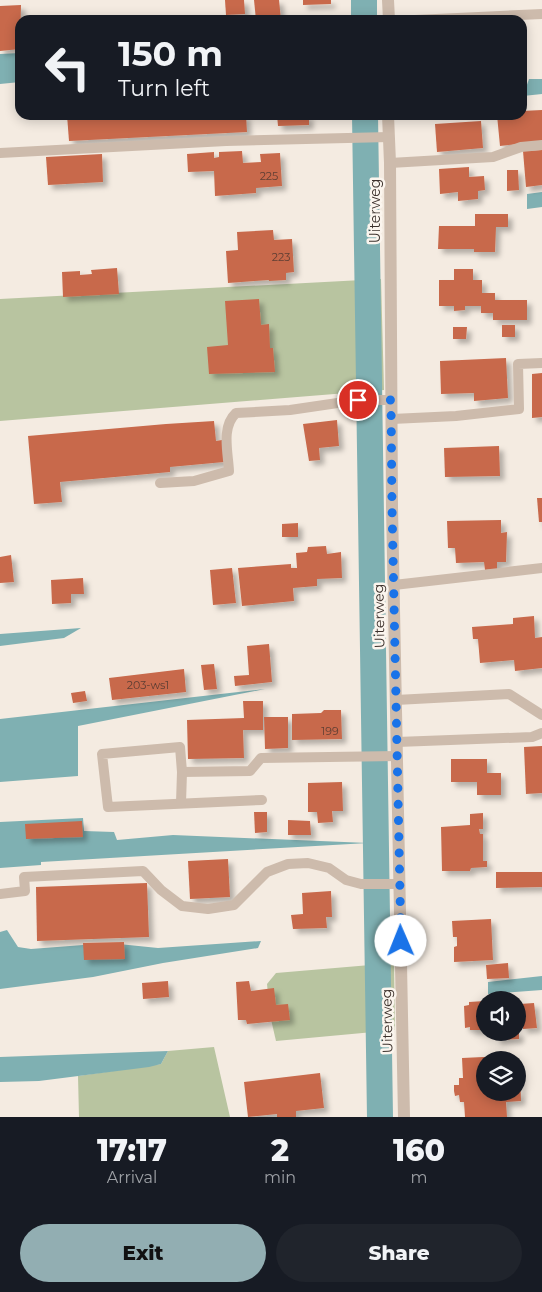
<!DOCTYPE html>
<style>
:root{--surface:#171b24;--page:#20242c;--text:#f1f3f6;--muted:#9ea1a6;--accent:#92aeb2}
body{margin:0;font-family:Montserrat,sans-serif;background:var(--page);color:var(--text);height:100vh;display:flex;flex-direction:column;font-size:19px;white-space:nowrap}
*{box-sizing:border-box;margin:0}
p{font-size:16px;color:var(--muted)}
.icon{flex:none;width:28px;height:28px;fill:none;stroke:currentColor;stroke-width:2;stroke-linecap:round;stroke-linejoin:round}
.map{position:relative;height:1117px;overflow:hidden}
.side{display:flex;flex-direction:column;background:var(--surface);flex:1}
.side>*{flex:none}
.banner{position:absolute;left:15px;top:15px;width:512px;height:105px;border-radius:15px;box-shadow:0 2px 12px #0003;background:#171b24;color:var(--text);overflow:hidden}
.fabs{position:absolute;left:476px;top:991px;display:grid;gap:10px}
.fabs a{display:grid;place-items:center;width:50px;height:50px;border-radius:50%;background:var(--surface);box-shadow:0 2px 12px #0003;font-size:25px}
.pin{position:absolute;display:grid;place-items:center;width:42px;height:42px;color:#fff;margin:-21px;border:2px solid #fff;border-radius:50%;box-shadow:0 1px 5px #0007}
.me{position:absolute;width:55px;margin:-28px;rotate:359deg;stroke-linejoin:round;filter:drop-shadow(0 0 4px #0008)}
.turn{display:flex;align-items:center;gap:18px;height:105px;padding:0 20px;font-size:22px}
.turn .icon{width:65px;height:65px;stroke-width:2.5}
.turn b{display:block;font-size:35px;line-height:42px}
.eta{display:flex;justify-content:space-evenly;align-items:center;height:85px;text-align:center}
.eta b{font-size:30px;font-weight:800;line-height:35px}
.action{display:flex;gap:10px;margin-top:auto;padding:10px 20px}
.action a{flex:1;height:58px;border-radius:30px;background:var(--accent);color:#111;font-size:20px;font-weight:800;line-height:58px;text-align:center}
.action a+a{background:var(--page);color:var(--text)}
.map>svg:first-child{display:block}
.green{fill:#b8c4a0}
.water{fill:#7fb0b2}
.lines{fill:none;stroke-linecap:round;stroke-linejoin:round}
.canal{stroke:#7fb0b2;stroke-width:26}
.building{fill:#c8694b;filter:url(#shadow)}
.lane{stroke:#cdbbac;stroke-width:10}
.street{stroke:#cdbbac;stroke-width:12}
.route{stroke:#1a73e8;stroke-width:9;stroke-dasharray:0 16.2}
.labels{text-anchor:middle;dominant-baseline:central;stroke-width:5;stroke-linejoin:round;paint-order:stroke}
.number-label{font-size:11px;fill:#5e3e33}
.street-label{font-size:14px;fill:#3b302b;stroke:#fbf5ee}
</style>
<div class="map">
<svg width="542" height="1117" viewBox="0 0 542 1117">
<defs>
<filter id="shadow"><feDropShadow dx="4.5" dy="4.5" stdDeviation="2.5" flood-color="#0004"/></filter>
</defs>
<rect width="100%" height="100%" fill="#f4ebe1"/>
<g class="green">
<polygon points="381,279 384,390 0,421 0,299"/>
<polygon points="394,963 395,1030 276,1041 270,1015 267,984 276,973"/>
<polygon points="214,1047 230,1117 79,1117 78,1076 161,1064 168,1051"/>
</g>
<g class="water">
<polygon points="20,53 20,82 0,84 0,54"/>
<polygon points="529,79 542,79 542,94 523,96"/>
<polygon points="542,192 542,207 527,209 527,194"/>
<polygon points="81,628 64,638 0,646 0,634"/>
<polygon points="265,689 78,726 78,776 0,782 0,719"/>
<polygon points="83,818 84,831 114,832 117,840 173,835 368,843 41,862 41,865 0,868 0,822"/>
<polygon points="7,930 18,947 31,949 109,943 158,948 261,941 258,948 163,963 93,977 0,989 0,932"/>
<polygon points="542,976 542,990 488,994 488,982"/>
<polygon points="168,1051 161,1064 149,1067 39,1081 0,1082 0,1057"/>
</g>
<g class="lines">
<g class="canal">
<polyline points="364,0 364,20"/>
<polyline points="365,115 380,1117"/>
</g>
</g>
<g class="building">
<polygon points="225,0 244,0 245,14 226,15"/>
<polygon points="254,0 279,0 281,20 256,20"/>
<polygon points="303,0 331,0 331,4 303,5"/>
<polygon points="21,5 20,49 0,51 0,6"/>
<rect x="207" y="17" width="19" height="3"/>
<polygon points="542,110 542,141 500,146 497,115 522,115 522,111"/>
<polygon points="67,115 246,115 247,132 69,141"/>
<polygon points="277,115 309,115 309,125 278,126"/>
<polygon points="481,121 483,148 437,152 435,124"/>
<polygon points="542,150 542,185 526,187 523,151"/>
<polygon points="242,151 243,163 261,162 260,154 280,153 282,186 256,188 256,193 215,196 214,171 188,172 187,154 214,152 214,158 219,157 219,152"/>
<polygon points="102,154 103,182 48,185 46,157"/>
<polygon points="469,167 469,177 484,176 485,190 478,191 478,199 458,201 458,192 440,194 439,169"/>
<polygon points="507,170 518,170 519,190 507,191"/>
<polygon points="475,214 508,214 508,227 496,227 495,252 474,252 474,249 438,249 439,226 475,226"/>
<polygon points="273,230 274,240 292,239 294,272 286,273 286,280 269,281 269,280 228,283 226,251 238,250 237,232"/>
<polygon points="117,268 119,294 63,297 62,272 80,271 80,275 92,274 91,270"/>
<polygon points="454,269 473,269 473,280 482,280 482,293 495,293 495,300 527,300 527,320 493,320 493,313 481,313 481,306 465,306 465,310 454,311 454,306 439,306 439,280 454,280"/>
<polygon points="259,299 261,325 269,324 270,348 273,348 275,372 209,374 207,347 228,345 225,301"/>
<rect x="502" y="325" width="13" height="12"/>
<polygon points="453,327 467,327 466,339 453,339"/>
<polygon points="506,358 508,398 474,401 474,393 441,394 440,361"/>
<polygon points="542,373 542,417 532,418 532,374"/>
<polygon points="337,420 339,446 319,448 320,460 309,461 303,424"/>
<polygon points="214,421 216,441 222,440 224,462 170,467 170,472 60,482 62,502 34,504 28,436 166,424"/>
<polygon points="499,446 500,476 445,477 444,448"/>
<polygon points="537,498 542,498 542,522 539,522"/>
<polygon points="501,520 501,533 507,532 506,562 497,562 497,569 485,570 484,562 456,563 455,548 448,548 447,521"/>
<polygon points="298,523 298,537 282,537 282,524"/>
<polygon points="326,546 327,554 341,552 342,578 317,579 317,586 293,588 294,601 242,606 238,568 291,564 291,568 297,568 296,553 307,552 308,547"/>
<polygon points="11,555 14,582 0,583 0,557"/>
<polygon points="232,568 236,603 213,605 210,570"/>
<polygon points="83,578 84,594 71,594 71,603 52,604 51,580"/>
<polygon points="534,616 535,638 542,637 542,668 515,671 514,660 480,663 478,639 473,639 472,627 513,624 513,618"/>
<polygon points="269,644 272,682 235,686 234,676 249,675 247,646"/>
<polygon points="214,664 217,689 204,690 201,665"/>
<polygon points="184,669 186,692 112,700 109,678"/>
<polygon points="85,691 87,701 73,703 71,693"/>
<polygon points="243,701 263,701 263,730 243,730 244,758 188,759 187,720 244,718"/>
<polygon points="324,710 341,710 342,739 292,740 292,714 321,713"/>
<polygon points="264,717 288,717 288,748 265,749"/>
<polygon points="542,746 542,793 526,794 524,747"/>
<polygon points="451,759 487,759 487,773 501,773 501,795 477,795 477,782 451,782"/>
<polygon points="342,782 343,811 332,811 333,822 318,823 317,812 308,812 308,783"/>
<polygon points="254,812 267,812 267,832 255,833"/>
<polygon points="483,813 483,829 479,829 480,834 483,834 483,861 487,861 487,867 471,868 470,871 442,871 441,827 470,825 470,814"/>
<polygon points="288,820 310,821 311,835 288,835"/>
<polygon points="82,821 83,837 26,839 25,824"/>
<polygon points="228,859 230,897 190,899 188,861"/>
<polygon points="496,872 542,872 542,887 496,888"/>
<polygon points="147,883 149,937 37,941 36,887"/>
<polygon points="331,891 332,917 326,917 327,928 293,929 291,915 303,914 302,893"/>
<polygon points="491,919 493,960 454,962 454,947 457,946 457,937 453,937 452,921"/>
<polygon points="124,942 125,959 84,960 83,943"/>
<polygon points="508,963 509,978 487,979 486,965"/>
<polygon points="168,981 169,997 143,999 142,983"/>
<polygon points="249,981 251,991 274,988 276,1005 288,1004 290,1020 247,1024 246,1020 238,1020 236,982"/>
<polygon points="485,1001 485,1030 470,1030 470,1027 465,1028 464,1006 469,1005 469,1002"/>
<polygon points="534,1003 537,1028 523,1029 520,1004"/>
<polygon points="496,1032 519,1032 519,1039 496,1040"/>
<polygon points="505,1056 505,1060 485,1060 485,1092 518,1092 518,1073 520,1073 521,1101 506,1102 507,1117 465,1117 464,1102 460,1102 459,1095 455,1096 454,1091 454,1085 459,1085 459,1078 463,1078 462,1058"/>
<polygon points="320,1073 324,1108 296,1111 296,1117 277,1117 277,1114 248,1117 244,1082"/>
</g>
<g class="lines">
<g class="lane">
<polyline points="415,20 542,14"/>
<polyline points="0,153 226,141 389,137"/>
<polyline points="390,163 493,157 521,147 542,145"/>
<polyline points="392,419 456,416 519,409 518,364 542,363"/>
<path d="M160,483L194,481L229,471C228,452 221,427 236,413L290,410L358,400H391"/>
<polyline points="394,585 542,568"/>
<polyline points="396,700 509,694 542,715"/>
<polyline points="397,742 532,737 542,733"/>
<polyline points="262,800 108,807 102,754 180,747 182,772 250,771 261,758 397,756"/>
<polyline points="181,803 182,772"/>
<polyline points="0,894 25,891 24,877 143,871 161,890 182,906 208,909 234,905 267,872 288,864 308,863 329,868 346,880 361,884 400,884"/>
</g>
<g class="street">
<polyline points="388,0 389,20"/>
<polyline points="388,115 390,163 392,507 404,1117"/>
</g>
</g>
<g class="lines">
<polyline class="route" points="358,400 391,400 392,507 401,941"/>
</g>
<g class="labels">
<g class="number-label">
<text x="269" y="176">225</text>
<text x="281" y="257">223</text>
<text x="148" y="685">203-ws1</text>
<text x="330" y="731">199</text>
</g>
<g class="street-label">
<text transform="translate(375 211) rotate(-90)">Uiterweg</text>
<text transform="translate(379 616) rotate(-91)">Uiterweg</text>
<text transform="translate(387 1021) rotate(-91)">Uiterweg</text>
</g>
</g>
</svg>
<div class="fabs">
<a><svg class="icon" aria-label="sound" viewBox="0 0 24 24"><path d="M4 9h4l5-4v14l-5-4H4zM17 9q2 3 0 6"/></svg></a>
<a><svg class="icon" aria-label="layers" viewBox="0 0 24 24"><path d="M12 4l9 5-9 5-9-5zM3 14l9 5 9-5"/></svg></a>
</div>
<div class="pin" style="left:358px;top:400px;background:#d93025"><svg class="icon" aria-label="arrive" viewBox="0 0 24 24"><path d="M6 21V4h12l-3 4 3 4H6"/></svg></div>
<svg class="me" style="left:401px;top:941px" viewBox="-20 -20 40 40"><circle r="19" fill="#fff"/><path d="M0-13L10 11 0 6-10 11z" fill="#1a73e8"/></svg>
<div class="banner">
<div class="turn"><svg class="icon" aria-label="left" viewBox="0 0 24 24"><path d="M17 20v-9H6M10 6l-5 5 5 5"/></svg><div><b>150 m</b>Turn left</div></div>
</div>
</div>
<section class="side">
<div class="eta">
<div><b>17:17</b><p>Arrival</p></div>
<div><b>2</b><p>min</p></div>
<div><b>160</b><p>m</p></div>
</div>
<div class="action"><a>Exit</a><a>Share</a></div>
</section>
